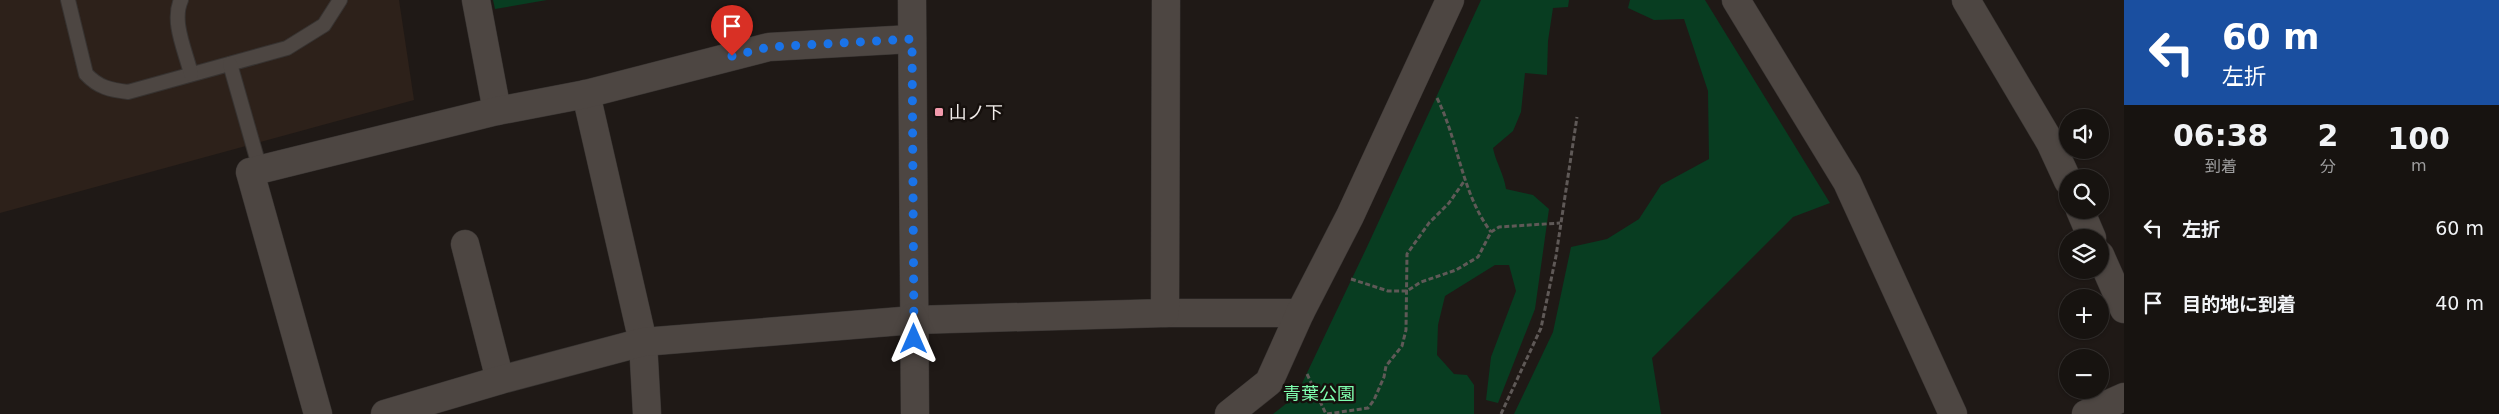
<!DOCTYPE html>
<html lang="ja">
<meta charset="utf-8">
<style>
:root{--surface:#171310;--page:#24201e;--text:#f1f3f6;--muted:#9e9e9f;--line:#363230}
body{margin:0;font-family:"DejaVu Sans","Noto Sans JP",sans-serif;background:var(--page);color:var(--text);height:100vh;display:flex;flex-direction:column;font-size:19px;white-space:nowrap}
*{box-sizing:border-box;margin:0}
p{font-size:16px;color:var(--muted)}
.icon{flex:none;width:28px;height:28px;fill:none;stroke:currentColor;stroke-width:2;stroke-linecap:round;stroke-linejoin:round}
.map{position:relative;flex:1;overflow:hidden}
.panel{display:flex;flex-direction:column;background:var(--surface);width:375px}
.panel>*{flex:none}
.banner{background:#1a4fa0;color:#fff;overflow:hidden}
.controls{position:absolute;left:2059px;top:109px;display:grid;gap:10px}
.controls a{display:grid;place-items:center;width:50px;height:50px;border-radius:50%;background:var(--surface);box-shadow:0 1px 4px #0004,0 0 0 1px var(--line);font-size:25px}
.pin{position:absolute;display:grid;place-items:center;width:42px;height:42px;color:#fff;margin:-51px -21px;border-radius:50% 50% 50% 0;rotate:-45deg;box-shadow:0 0 5px #0007}
.pin .icon{rotate:45deg}
.me{position:absolute;width:55px;margin:-28px;rotate:0deg;stroke-linejoin:round;filter:drop-shadow(0 0 4px #0008)}
.turn{display:flex;align-items:center;gap:18px;height:105px;padding:0 15px;font-size:22px}
.turn .icon{width:65px;height:65px;stroke-width:2.5}
.turn b{display:block;font-size:35px;line-height:42px}
.eta{display:flex;justify-content:space-evenly;align-items:center;height:85px;text-align:center}
.eta b{font-size:30px;font-weight:700;line-height:35px}
ul{padding:0;list-style:none}
li{display:flex;align-items:center;gap:15px;height:75px;padding:0 15px}
li div{flex:1}
li b{display:block;font-size:19px}
li em{font-style:normal}
main{display:flex;flex:1;min-height:0}
.map>svg:first-child{display:block}
.built{fill:#2d211a}
.green{fill:#083d21}
.lines{fill:none;stroke-linecap:round;stroke-linejoin:round}
.service-casing{stroke:#373331;stroke-width:16}
.minor-casing{stroke:#373331;stroke-width:29}
.tertiary-casing{stroke:#373331;stroke-width:29}
.path{stroke:#5f5957;stroke-width:3;stroke-dasharray:5 2.5;stroke-linecap:butt}
.service{stroke:#4d4642;stroke-width:14}
.minor{stroke:#4d4642;stroke-width:28}
.tertiary{stroke:#4d4642;stroke-width:28}
.route{stroke:#1a73e8;stroke-width:9;stroke-dasharray:0 16.2}
.poi-dot{fill:#f29aac;stroke:#16100d;stroke-width:2}
.labels{text-anchor:middle;dominant-baseline:central;stroke-width:5;stroke-linejoin:round;paint-order:stroke}
.poi-label{font-size:18px;fill:#f1ecea;stroke:#16100d;text-anchor:start}
.park-label{font-size:18px;fill:#7ffeaf;stroke:#16100d}
</style>
<main>
<div class="map">
<svg width="2124" height="414" viewBox="0 0 2124 414">
<rect width="100%" height="100%" fill="#1f1916"/>
<polygon class="built" points="0,0 399,0 414,100 0,213"/>
<g class="green">
<polygon points="493,0 547,0 495,9"/>
<path d="M1481,0H1569L1568,7L1553,8L1548,41L1547,75L1525,73L1521,112L1513,131L1493,148C1496,163 1504,174 1506,189L1533,195L1549,209L1535,309L1498,403L1486,400L1491,357L1516,291L1509,265H1495L1445,296L1438,325L1437,355L1454,374L1467,375L1474,385V414H1273L1296,396L1366,249Z"/>
<polygon points="1630,0 1705,0 1830,203 1793,217 1652,358 1661,414 1514,414 1553,332 1571,247 1607,239 1639,219 1661,185 1709,159 1708,91 1684,19 1654,20 1628,8"/>
</g>
<g class="lines">
<defs>
<g id="service">
<path d="M68,0L86,74C98,87 110,90 128,92L287,48L324,25L340,0"/>
<path d="M181,0C171,22 186,52 191,74"/>
<polyline points="230,64 260,169"/>
</g>
<g id="minor">
<polyline points="476,0 497,111"/>
<polyline points="1736,0 1847,182 1953,414"/>
<polyline points="1966,0 2050,142 2068,181"/>
<polyline points="586,94 643,342 647,414"/>
<polyline points="2080,210 2092,238"/>
<polyline points="465,244 500,380"/>
<polyline points="2100,255 2124,309"/>
<polyline points="1165,313 1300,313"/>
<polyline points="318,414 250,172 497,111 586,94 769,47 912,39"/>
<polyline points="385,414 500,380 643,342 914,320 1165,313 1166,0"/>
<polyline points="1229,414 1269,382 1300,313 1350,216 1450,0"/>
<polyline points="2086,414 2124,397"/>
</g>
<polyline id="tertiary" points="912,0 915,414"/>
</defs>
<use href="#service" class="service-casing"/>
<use href="#minor" class="minor-casing"/>
<use href="#tertiary" class="tertiary-casing"/>
<g class="path">
<path d="M1437,98C1459,142 1461,192 1491,232"/>
<polyline points="1351,279 1388,291 1407,291 1421,282 1456,270 1478,257 1491,232 1499,227 1560,223"/>
<polyline points="1307,374 1326,414"/>
<polyline points="1327,414 1368,408 1374,400 1384,377 1386,366 1402,346 1406,330 1407,254 1429,223 1449,203 1465,180"/>
<polyline points="1501,414 1541,328 1556,256 1577,117"/>
</g>
<use href="#service" class="service"/>
<use href="#minor" class="minor"/>
<use href="#tertiary" class="tertiary"/>
</g>
<g class="lines">
<polyline class="route" points="732,56 769,47 912,39 914,339"/>
</g>
<rect class="poi-dot" x="934" y="107" width="10" height="10" rx="2.5"/>
<g class="labels">
<g class="poi-label">
<text x="949" y="112">山ノ下</text>
</g>
<g class="park-label">
<text x="1319" y="393">青葉公園</text>
</g>
</g>
</svg>
<div class="controls">
<a><svg class="icon" aria-label="sound" viewBox="0 0 24 24"><path d="M4 9h4l5-4v14l-5-4H4zM17 9q2 3 0 6"/></svg></a>
<a><svg class="icon" aria-label="search" viewBox="0 0 24 24"><circle cx="10" cy="10" r="6"/><path d="M15 15l6 6"/></svg></a>
<a><svg class="icon" aria-label="layers" viewBox="0 0 24 24"><path d="M12 4l9 5-9 5-9-5zM3 14l9 5 9-5"/></svg></a>
<a>+</a>
<a>−</a>
</div>
<div class="pin" style="left:732px;top:56px;background:#d93025"><svg class="icon" aria-label="arrive" viewBox="0 0 24 24"><path d="M6 21V4h12l-3 4 3 4H6"/></svg></div>
<svg class="me" style="left:914px;top:339px" viewBox="-20 -20 40 40"><path d="M0-17L14 15 0 8-14 15z" fill="#1a73e8" stroke="#fff" stroke-width="4"/></svg>
</div>
<section class="panel">
<div class="banner">
<div class="turn"><svg class="icon" aria-label="left" viewBox="0 0 24 24"><path d="M17 20v-9H6M10 6l-5 5 5 5"/></svg><div><b>60 m</b>左折</div></div>
</div>
<div class="eta">
<div><b>06:38</b><p>到着</p></div>
<div><b>2</b><p>分</p></div>
<div><b>100</b><p>m</p></div>
</div>
<ul>
<li><svg class="icon" aria-label="left" viewBox="0 0 24 24"><path d="M17 20v-9H6M10 6l-5 5 5 5"/></svg><div><b>左折</b></div><em>60 m</em></li>
<li><svg class="icon" aria-label="arrive" viewBox="0 0 24 24"><path d="M6 21V4h12l-3 4 3 4H6"/></svg><div><b>目的地に到着</b></div><em>40 m</em></li>
</ul>
</section>
</main>
